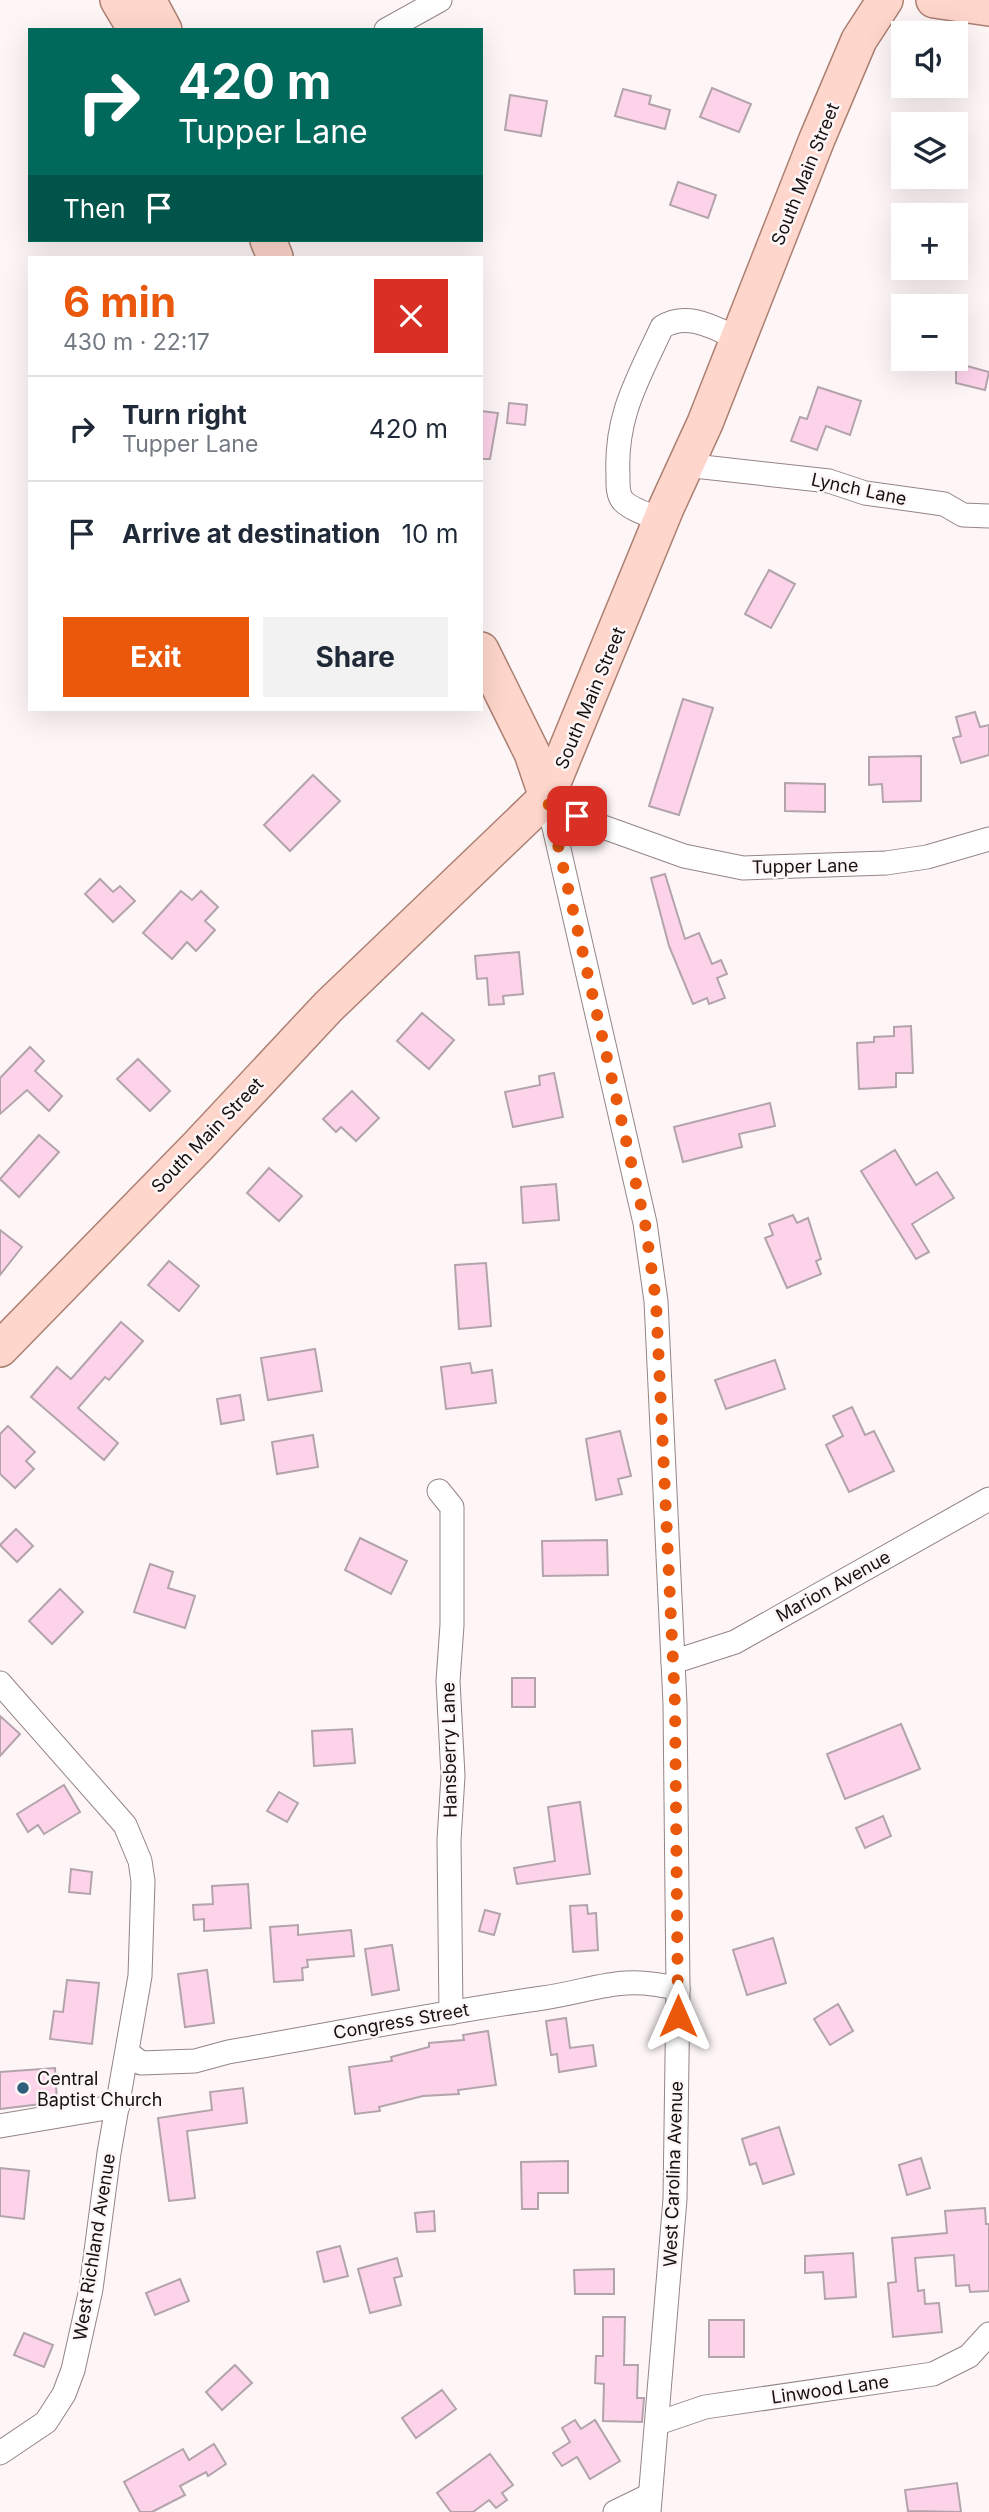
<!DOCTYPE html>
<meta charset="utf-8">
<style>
:root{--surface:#fff;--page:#f2f2f3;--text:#1f2937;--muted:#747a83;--line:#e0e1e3;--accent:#ea580c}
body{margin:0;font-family:Inter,sans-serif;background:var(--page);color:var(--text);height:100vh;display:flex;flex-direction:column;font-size:26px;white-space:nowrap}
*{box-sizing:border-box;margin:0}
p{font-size:23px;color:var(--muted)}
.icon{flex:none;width:38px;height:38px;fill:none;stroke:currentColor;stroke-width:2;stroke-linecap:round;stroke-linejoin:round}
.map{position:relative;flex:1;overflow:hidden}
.sheet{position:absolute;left:28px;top:256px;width:455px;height:455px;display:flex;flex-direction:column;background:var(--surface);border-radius:0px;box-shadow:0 7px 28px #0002}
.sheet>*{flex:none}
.hud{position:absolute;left:28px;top:28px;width:455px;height:214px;border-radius:0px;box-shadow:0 7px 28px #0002;background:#00695c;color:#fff;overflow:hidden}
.controls{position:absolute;left:891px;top:21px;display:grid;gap:14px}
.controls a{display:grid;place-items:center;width:77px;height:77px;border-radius:0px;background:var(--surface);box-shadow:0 7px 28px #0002;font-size:35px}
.pin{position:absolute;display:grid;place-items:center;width:60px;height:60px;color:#fff;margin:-30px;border-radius:14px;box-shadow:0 4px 10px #0006}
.me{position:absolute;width:77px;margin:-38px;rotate:0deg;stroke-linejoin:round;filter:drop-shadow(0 0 5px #0008)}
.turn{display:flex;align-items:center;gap:24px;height:147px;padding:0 35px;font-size:32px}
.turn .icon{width:91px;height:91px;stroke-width:2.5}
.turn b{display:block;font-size:49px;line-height:60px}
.then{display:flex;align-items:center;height:66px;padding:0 35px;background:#0003;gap:14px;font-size:26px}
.round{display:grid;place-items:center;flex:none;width:74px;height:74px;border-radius:0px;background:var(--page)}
.overview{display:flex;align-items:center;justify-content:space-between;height:119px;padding:0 35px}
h1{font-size:42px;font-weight:700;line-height:52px;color:var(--accent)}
.button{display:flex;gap:14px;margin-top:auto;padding:14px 35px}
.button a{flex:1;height:80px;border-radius:0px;background:var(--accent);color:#fff;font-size:28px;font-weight:700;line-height:80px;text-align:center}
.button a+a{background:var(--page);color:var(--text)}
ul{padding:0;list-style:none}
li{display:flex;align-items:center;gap:21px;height:105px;padding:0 35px;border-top:2px solid var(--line)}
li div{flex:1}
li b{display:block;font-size:26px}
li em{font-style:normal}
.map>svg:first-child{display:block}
.building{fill:#fdd3ea;stroke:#b3a4ac;stroke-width:2}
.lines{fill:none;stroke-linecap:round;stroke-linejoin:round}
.minor-casing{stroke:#958486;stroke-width:25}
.primary-casing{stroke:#ac8073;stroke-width:38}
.minor{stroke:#fff;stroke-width:23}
.primary{stroke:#fed6cb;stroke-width:35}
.route{stroke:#ea580c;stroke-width:12;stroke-dasharray:0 21.6}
.poi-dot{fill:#2f5e7d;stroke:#fdf5f6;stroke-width:2.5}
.labels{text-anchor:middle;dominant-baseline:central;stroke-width:5;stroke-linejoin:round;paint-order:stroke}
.street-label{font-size:18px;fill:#161111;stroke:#fdf5f6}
.poi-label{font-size:18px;fill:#161111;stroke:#fdf5f6;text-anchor:start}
</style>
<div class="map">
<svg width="989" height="2512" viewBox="0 0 989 2512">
<rect width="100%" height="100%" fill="#fdf5f6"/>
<g class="building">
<polygon points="712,88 751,104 739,132 700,117"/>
<polygon points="623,89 651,96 649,104 670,110 665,129 615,116"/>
<polygon points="510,95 547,101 541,136 505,130"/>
<polygon points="678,182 716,195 708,218 670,205"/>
<polygon points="956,363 989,372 985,390 956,383"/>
<polygon points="818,387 861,401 850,435 826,426 817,450 791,441 800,417 807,419"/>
<polygon points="509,403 527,405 525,425 507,423"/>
<polygon points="481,411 498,413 490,459 481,459"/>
<polygon points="769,570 795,584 771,628 745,614"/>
<polygon points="683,699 713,708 679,815 649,806"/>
<polygon points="975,712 980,727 989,725 989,755 961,763 953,738 961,736 956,717"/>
<polygon points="921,756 921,801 883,802 882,784 869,785 869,757"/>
<polygon points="313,775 340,801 290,851 264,825"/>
<polygon points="785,783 825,784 825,812 785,811"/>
<polygon points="665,874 685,939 699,933 712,964 721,960 727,974 717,978 725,998 709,1004 707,998 693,1004 669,946 651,878"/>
<polygon points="100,879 113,892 120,886 135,901 113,922 85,894"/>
<polygon points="181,891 192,900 201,891 218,907 205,921 215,930 196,951 187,942 172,959 143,933"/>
<polygon points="519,952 523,994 503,996 504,1004 489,1005 487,978 477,979 475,956"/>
<polygon points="422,1013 454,1040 429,1069 397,1041"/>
<polygon points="911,1026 913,1073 896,1073 896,1087 859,1089 857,1043 874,1042 874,1037 894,1036 894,1027"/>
<polygon points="30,1047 44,1061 35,1071 62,1096 49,1111 27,1090 0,1114 0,1078"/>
<polygon points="138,1059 170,1091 150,1111 117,1079"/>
<polygon points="554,1073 563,1117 513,1127 505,1092 540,1085 539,1076"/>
<polygon points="352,1091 379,1118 356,1141 341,1127 336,1132 323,1119"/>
<polygon points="770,1103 775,1126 739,1134 742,1147 683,1162 674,1127"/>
<polygon points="39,1135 59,1152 19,1197 0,1179"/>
<polygon points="895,1150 916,1185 937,1172 954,1198 912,1224 929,1252 916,1259 861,1171"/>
<polygon points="269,1168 302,1196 279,1221 247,1193"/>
<polygon points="556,1184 559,1220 523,1223 521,1187"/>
<polygon points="793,1215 797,1223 808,1218 821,1259 816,1261 821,1274 787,1288 765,1238 773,1235 769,1224"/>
<polygon points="0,1230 22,1247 0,1275"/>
<polygon points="169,1261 199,1286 179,1311 148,1285"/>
<polygon points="486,1263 491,1326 459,1329 455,1265"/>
<polygon points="121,1322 143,1341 109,1380 105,1377 78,1408 118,1443 104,1460 31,1397 57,1367 71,1379"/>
<polygon points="315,1349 322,1391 268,1400 261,1358"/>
<polygon points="775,1360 785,1389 726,1409 715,1380"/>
<polygon points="470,1363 472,1373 492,1370 496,1403 446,1409 441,1367"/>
<polygon points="240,1395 244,1420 221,1424 217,1399"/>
<polygon points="852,1407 865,1435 874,1431 894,1471 849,1492 826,1445 843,1436 833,1416"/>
<polygon points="8,1426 35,1452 26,1461 34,1469 15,1488 0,1474 0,1434"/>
<polygon points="620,1431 631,1476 618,1479 622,1494 596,1500 586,1439"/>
<polygon points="313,1435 318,1467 277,1474 272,1442"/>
<polygon points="16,1529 33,1546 17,1562 0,1545"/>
<polygon points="360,1538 407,1561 391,1594 345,1570"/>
<polygon points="607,1540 608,1575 543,1576 542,1541"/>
<polygon points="150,1564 173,1572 168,1588 195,1596 185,1628 134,1612"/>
<polygon points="60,1589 83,1612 52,1644 29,1621"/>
<rect x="512" y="1678" width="23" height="29"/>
<polygon points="0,1716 20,1734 0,1756"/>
<polygon points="901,1724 920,1769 845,1799 827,1754"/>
<polygon points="352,1729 355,1763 314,1766 312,1731"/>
<polygon points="64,1785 80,1812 44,1834 38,1825 28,1832 17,1814"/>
<polygon points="279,1792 298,1803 287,1822 267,1811"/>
<polygon points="580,1802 590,1874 517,1884 514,1868 555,1861 548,1807"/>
<polygon points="883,1816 891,1836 865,1848 856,1828"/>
<polygon points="71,1869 92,1872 90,1894 69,1892"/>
<polygon points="248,1884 251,1928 204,1931 204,1919 194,1920 193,1905 213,1904 212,1886"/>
<polygon points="587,1905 588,1914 596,1913 598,1950 573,1952 570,1906"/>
<polygon points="485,1910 500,1914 494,1935 479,1931"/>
<polygon points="298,1925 298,1935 351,1930 354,1956 307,1960 308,1967 302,1968 303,1980 274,1982 270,1927"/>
<polygon points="773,1938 786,1983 747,1995 733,1950"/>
<polygon points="392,1945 399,1990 372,1995 365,1949"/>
<polygon points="207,1970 214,2023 185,2027 178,1974"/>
<polygon points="67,1980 99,1983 92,2044 50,2039 54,2011 63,2012"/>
<polygon points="838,2004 853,2031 830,2045 814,2019"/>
<polygon points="566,2018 570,2048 593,2045 596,2066 559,2072 557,2054 551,2055 546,2021"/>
<polygon points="488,2031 496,2085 458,2090 459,2094 423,2096 379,2107 380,2111 355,2114 349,2067 392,2061 391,2057 429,2047 429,2043 464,2040 463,2035"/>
<polygon points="55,2068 57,2102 0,2109 0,2072"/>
<polygon points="243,2088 247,2123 187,2131 195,2198 169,2201 158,2118 212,2110 210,2092"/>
<polygon points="779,2127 794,2174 763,2184 756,2163 750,2165 742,2139"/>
<polygon points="921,2158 930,2188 907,2195 899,2165"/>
<polygon points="568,2161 568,2193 538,2193 538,2209 522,2209 521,2162"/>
<polygon points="0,2168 29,2171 24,2219 0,2216"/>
<polygon points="985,2208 986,2224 989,2224 989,2291 970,2292 969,2285 956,2286 954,2255 915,2258 918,2291 924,2290 925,2304 939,2303 942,2332 893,2337 888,2283 896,2282 892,2238 947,2233 945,2211"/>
<polygon points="434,2211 435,2231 417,2232 415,2213"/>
<polygon points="340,2246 348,2276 324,2282 317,2252"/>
<polygon points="853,2253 856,2297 825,2299 823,2272 805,2273 805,2256"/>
<polygon points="397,2258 402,2276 394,2278 401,2305 370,2313 358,2269"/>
<polygon points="614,2269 614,2294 575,2294 574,2270"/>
<polygon points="180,2279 189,2301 155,2315 146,2293"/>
<polygon points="603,2317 625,2317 624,2365 638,2365 637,2398 644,2398 642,2422 603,2421 604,2384 595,2383 596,2356 603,2356"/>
<rect x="709" y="2320" width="35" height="37"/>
<polygon points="24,2333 53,2345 44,2367 14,2355"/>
<polygon points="235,2365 252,2383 222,2410 206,2392"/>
<polygon points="442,2390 456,2409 416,2438 402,2418"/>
<polygon points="575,2420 581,2429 595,2420 620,2461 590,2479 577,2457 562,2466 553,2453 570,2442 562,2428"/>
<polygon points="214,2444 226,2464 208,2476 206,2472 180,2486 185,2495 152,2512 140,2512 124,2482 183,2449 189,2460"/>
<polygon points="490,2454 513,2485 502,2493 507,2500 496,2508 489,2500 473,2512 451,2512 437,2493"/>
<polygon points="957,2483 961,2512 908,2511 905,2490"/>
</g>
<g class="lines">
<defs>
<g id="minor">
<polyline points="386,30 440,0"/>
<polyline points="685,465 829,481 865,493 944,504 963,515 989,516"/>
<path d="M662,520C649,515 632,510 623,501C617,494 618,483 618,475C615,416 638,379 662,327C688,311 714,328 739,339"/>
<polyline points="547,797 645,1223 656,1301 675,1704 678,1989 675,2199 649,2512"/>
<polyline points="547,797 592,823 684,856 743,868 886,863 927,857 989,839"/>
<polyline points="439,1491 452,1507 452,1625 448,1681 453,1776 449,1840 451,2013"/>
<polyline points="673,1662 735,1642 989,1499"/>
<polyline points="0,1683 125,1825 140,1861 143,1881 140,1976 109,2153 91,2289 73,2370 64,2394 46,2422 0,2453"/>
<path d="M128,2053L141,2063L195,2061L228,2052C333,2034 437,2013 543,1998C597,1990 621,1974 678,1989"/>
<polyline points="0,2126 118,2106"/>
<polyline points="658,2423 705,2407 933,2374 969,2356 989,2334"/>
<polyline points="615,2512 650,2495"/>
</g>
<g id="primary">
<polyline points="118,0 136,30"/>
<polyline points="148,0 164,30"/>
<polyline points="934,0 989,8"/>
<polyline points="268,240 275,257"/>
<polyline points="481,650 532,753 547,797"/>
<polyline points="0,1349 198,1146 328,1007 547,797 666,508 705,423 817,139 859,40 885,0"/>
</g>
</defs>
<use href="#minor" class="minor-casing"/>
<use href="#primary" class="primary-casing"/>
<use href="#minor" class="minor"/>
<use href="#primary" class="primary"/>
</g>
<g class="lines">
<polyline class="route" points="577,816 547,797 645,1223 656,1301 675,1704 678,2016"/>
</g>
<circle class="poi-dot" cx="23" cy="2088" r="7"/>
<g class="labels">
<g class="street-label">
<text transform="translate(805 174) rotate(-68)">South Main Street</text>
<text transform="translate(859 489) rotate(12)">Lynch Lane</text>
<text transform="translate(590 698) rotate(-67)">South Main Street</text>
<text transform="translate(805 866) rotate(-1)">Tupper Lane</text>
<text transform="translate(207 1135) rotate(-46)">South Main Street</text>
<text transform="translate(833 1586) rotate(-29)">Marion Avenue</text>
<text transform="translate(449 1750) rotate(-91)">Hansberry Lane</text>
<text transform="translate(401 2021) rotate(-10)">Congress Street</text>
<text transform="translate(673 2174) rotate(-88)">West Carolina Avenue</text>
<text transform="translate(94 2247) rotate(-81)">West Richland Avenue</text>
<text transform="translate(830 2389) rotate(-8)">Linwood Lane</text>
</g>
<g class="poi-label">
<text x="37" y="2078">Central<tspan x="37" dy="21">Baptist Church</tspan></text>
</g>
</g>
</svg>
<div class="controls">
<a><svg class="icon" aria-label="sound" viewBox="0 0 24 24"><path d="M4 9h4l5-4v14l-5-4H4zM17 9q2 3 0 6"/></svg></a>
<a><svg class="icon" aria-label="layers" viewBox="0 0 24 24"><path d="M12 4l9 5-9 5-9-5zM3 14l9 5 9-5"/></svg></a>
<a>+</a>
<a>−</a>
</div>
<div class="pin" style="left:577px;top:816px;background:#d93025"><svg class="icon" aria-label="arrive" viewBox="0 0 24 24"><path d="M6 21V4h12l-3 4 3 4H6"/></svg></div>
<svg class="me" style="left:678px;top:2016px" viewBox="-20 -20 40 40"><path d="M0-17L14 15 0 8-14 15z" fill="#ea580c" stroke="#fff" stroke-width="4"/></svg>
<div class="hud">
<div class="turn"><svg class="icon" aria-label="right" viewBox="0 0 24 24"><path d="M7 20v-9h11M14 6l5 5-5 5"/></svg><div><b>420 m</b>Tupper Lane</div></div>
<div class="then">Then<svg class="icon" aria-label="arrive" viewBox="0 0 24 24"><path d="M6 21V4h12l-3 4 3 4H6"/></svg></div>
</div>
<section class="sheet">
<div class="overview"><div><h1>6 min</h1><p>430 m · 22:17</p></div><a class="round" style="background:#d93025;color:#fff"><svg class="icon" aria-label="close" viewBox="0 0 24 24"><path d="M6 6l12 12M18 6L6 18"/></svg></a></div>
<ul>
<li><svg class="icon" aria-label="right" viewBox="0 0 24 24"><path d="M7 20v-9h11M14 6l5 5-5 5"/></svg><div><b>Turn right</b><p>Tupper Lane</p></div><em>420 m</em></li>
<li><svg class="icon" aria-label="arrive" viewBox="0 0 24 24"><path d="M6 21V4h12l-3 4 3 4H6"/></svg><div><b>Arrive at destination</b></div><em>10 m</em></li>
</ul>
<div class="button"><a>Exit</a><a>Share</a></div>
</section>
</div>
